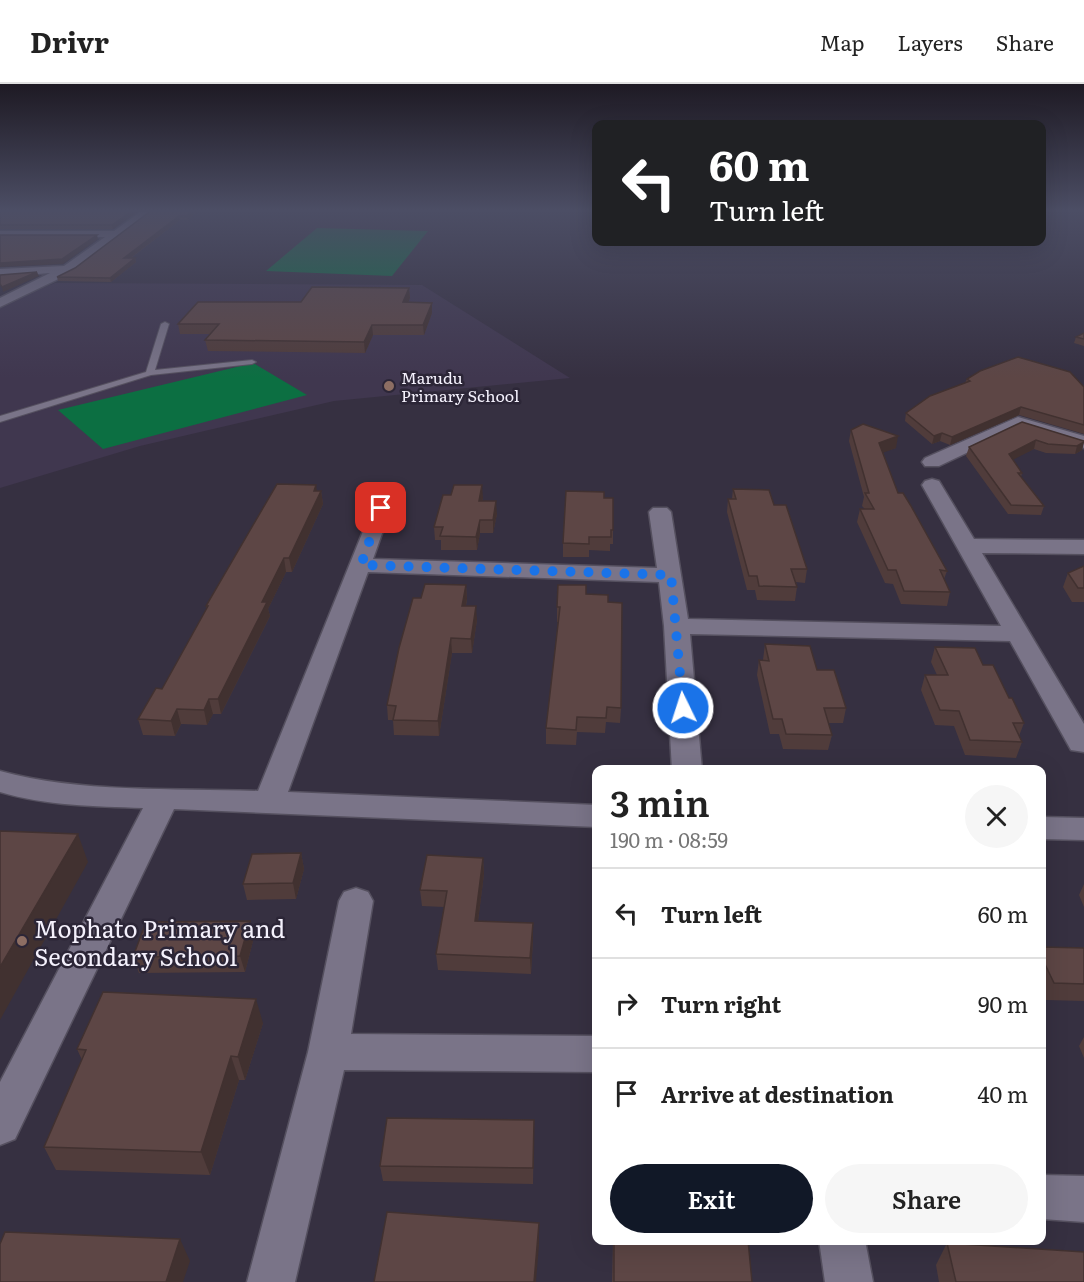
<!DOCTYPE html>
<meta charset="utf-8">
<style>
:root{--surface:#fff;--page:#f6f6f6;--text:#222;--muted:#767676;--line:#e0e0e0;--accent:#111827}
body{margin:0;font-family:Literata,serif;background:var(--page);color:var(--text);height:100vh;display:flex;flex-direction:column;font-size:22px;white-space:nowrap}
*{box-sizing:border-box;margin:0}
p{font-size:20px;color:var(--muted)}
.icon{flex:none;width:33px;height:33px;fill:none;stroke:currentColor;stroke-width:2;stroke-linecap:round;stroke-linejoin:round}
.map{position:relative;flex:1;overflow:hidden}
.details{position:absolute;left:592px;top:681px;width:454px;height:480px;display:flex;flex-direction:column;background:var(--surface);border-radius:12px;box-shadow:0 6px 24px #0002}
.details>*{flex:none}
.top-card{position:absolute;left:592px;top:36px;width:454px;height:126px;border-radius:12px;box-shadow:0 6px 24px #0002;background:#202124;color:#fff;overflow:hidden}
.pin{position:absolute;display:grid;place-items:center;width:51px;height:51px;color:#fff;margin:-26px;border-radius:12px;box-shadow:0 3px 9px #0006}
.me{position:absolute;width:66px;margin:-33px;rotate:356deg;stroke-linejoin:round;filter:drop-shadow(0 0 4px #0008)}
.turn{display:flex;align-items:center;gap:21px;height:126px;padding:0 18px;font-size:27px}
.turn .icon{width:78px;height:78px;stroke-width:2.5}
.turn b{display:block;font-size:42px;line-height:51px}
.round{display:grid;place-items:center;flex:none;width:63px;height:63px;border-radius:32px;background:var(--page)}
.overview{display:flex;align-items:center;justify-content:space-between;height:102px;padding:0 18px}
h1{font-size:36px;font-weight:600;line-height:45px}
.button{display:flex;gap:12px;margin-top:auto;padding:12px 18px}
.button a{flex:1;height:69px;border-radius:36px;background:var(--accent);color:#fff;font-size:24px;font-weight:600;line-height:69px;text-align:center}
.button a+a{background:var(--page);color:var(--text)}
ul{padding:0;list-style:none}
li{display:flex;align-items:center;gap:18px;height:90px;padding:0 18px;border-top:2px solid var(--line)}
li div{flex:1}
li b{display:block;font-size:22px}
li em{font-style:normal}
header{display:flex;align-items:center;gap:36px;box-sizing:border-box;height:84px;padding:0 30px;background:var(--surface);border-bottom:2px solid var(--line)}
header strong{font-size:28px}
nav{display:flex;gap:33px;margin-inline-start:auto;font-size:21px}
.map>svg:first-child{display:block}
.built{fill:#40374f}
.green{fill:#0c6f42}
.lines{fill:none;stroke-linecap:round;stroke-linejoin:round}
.service-casing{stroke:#55505f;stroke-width:2}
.minor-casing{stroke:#55505f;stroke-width:3}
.service{fill:#7a7488;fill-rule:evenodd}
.minor{fill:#7a7488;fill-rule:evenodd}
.wall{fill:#503c3b}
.shaded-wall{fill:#413130}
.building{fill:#5d4645;stroke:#413130;stroke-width:1.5}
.route{stroke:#1a73e8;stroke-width:10;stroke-dasharray:0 18}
.education-dot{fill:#8d6e63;stroke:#2c2637;stroke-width:2}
.labels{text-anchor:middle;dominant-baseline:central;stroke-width:5;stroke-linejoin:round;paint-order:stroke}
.far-poi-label{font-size:16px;fill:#f4f1fc;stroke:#2c2637;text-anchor:start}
.near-poi-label{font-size:24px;fill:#f4f1fc;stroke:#2c2637;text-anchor:start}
</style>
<header>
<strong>Drivr</strong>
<nav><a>Map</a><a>Layers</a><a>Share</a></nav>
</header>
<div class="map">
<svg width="1084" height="1198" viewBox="0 0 1084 1198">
<rect width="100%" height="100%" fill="#363041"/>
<polygon class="built" points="55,199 422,201 570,294 334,317 140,362 0,404 0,221"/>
<g class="green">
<polygon points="317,144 428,147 392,192 266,187"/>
<polygon points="253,279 307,311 103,365 58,326"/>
</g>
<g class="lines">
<defs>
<polygon id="service" points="165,238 169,240 155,286 252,276 256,278 252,280 151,291 0,338 0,332 146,288 161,240"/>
<g id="minor">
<polygon points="143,126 154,126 75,187 0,223 0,214 50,189 0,193 0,185 64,182 105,153 0,153 0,147 114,147"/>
<polygon points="1018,333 1084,352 1084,364 1019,344 939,382 925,382 922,378 925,374"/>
<path d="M932,395L939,397L974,455L1084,456V470L982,469L1084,640V668L1071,666L1010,557L690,550L702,686H672L664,542L659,498L368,488L288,708L597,721V743L174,725L15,1055L0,1061V998L143,724C94,722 47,722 0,708V687C79,709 175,704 258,707L374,420H388L391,424L373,475L657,484L649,428L653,424H667L671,428L688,535L1001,542L922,401L925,397Z"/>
<polygon points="1042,733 1084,734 1084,756 1042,755"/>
<polygon points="356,804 368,808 373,817 351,950 597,952 597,988 344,986 295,1198 247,1198 308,968 339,817 344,808"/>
<polygon points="1042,1091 1084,1092 1084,1138 1042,1135"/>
<polygon points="819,1156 865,1156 873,1198 825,1198"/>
</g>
</defs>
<use href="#service" class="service-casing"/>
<use href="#minor" class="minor-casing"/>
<use href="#service" class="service"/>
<use href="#minor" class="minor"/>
</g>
<g class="wall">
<polygon points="0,126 139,126 113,145 0,145"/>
<polygon points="152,126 197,126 188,136 180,136 131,174 135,174 136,178 111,198 58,197 57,193 75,184"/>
<polygon points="409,204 410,214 408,219 432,229 424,251 373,251 365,269 208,267 205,256 211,250 180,250 178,240"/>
<polygon points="1084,249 1084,262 1074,259 1076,253"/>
<polygon points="967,295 1084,303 1084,350 1019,331 950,361 940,357 932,360 905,337 906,329 965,299"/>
<polygon points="1022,338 1084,357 1082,366 1075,370 1046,369 1034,365 1013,375 1022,389 1021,393 1044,422 1041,431 1008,430 966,372 969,363"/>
<polygon points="851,346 896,364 883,368 898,409 947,487 944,495 950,508 947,522 901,520 893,500 885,499 857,438 860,425 865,425 862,422 864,413 849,357"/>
<polygon points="733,405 774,421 807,485 805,499 796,498 797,503 795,517 757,516 755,506 747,506 727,428 728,415 732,415"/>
<polygon points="317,407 321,407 323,420 292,488 286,488 268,525 270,532 221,630 213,630 207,641 181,640 175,652 143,651 138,635 162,605 207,525 206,522"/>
<polygon points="483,414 482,417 497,430 493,449 480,449 477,466 441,466 441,456 435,456 434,443"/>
<polygon points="604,414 613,446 613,460 610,460 610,467 589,466 589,473 563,473 563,459"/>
<polygon points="1084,482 1084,518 1072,518 1063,503 1068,489"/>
<polygon points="466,501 467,515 466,522 477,536 472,569 452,569 439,652 394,651 393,636 388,636 387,621 421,514"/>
<polygon points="586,510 608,518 621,624 620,639 606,638 605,649 577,648 576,661 546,660 546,644 558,538 557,538 557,523"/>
<polygon points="765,560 817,586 846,624 843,639 828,639 832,651 828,666 783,665 779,650 770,650 757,591 759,576 763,576"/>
<polygon points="935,563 983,581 1009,614 1024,639 1019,652 1022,658 1016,674 965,671 954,642 935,641 921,606 925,591 937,591 931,578"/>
<polygon points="301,769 304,785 296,815 247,816 243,800"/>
<polygon points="483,774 484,790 478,837 533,855 531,890 438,886 436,870 444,823 422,822 420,806"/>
<polygon points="1084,800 1084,823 1079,811"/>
<polygon points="254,853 245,888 139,889 133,873"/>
<polygon points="1042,863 1084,864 1084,917 1046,916 1042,907"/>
<polygon points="263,939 245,996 239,996 210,1091 56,1086 44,1063 82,976 77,965"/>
<polygon points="1084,953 1084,974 1079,962"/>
<polygon points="534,1036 533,1100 383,1097 380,1082"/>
<polygon points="613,1156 748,1156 752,1198 612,1198"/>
<polygon points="947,1159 1084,1198 939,1198 936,1181"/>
</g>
<g class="shaded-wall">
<polygon points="133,126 139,126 113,145 112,141"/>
<polygon points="193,126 197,126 188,136 187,132"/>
<polygon points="179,132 180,136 125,178 124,174"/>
<polygon points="97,151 98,155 63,180 0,183 0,179"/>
<polygon points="135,174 136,178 111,198 110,194"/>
<polygon points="37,188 39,192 3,208 2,203"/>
<polygon points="409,204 410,214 404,228 403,218"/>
<polygon points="432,219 432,229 424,251 423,241"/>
<polygon points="372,241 373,251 365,269 364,258"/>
<polygon points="1021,323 1019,331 950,361 952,353"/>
<polygon points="942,349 940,357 932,360 934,352"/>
<polygon points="898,352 896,364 877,371 879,359"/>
<polygon points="1036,356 1034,365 1007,379 1009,370"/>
<polygon points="1084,358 1082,366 1075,370 1077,362"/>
<polygon points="316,401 318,413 321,407 323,420 292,488 289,474"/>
<polygon points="482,401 483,414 479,430 479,417"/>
<polygon points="496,417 497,430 493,449 493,436"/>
<polygon points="480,436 480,449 477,466 476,453"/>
<polygon points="284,474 286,488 268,525 270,532 221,630 218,615 262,518"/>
<polygon points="466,501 467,515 463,536 462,522"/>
<polygon points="476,522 477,536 472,569 471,555"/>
<polygon points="451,554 452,569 439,652 438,637"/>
<polygon points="209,615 213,630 207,641 204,626"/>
<polygon points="177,625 181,640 175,652 171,637"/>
<polygon points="78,750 88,778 0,936 0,883"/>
<polygon points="301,769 304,785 296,815 293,799"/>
<polygon points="483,774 484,790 476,853 475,837"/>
<polygon points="250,837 254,853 245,888 240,872"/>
<polygon points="533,839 533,855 531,890 530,874"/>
<polygon points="256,915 263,939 245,996 238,973"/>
<polygon points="231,972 239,996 210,1091 201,1068"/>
<polygon points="539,1139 539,1161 536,1198 534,1198"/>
<polygon points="180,1155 190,1177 183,1198 166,1198"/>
</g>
<g class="building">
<polygon points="0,126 133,126 112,141 0,141"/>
<polygon points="152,126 193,126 187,132 179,132 124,174 135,174 110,194 57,193 75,184"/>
<polygon points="0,151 97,151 62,175 0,179"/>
<polygon points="37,188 2,203 0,200 0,191"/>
<polygon points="312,203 409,204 403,218 432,219 423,241 372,241 364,258 205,256 219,240 178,240 198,218 301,218"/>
<polygon points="1084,249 1084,255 1076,253"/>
<polygon points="1018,273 1070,288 1084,303 1084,341 1021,323 952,353 942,349 934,352 906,329 930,312 970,297 967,295 980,287"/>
<polygon points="1022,338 1084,357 1084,358 1077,362 1048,360 1036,356 1009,370 1022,389 1018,389 1044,422 1011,421 969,363"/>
<polygon points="863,340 898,352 879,359 898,409 903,409 911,422 947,487 940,486 950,508 904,507 896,486 888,486 860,425 874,425 865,409 869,409 851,346"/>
<polygon points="277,400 316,401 314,407 321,407 289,474 284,474 262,518 267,518 218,615 209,615 204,626 177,625 171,637 138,635 156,604 162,605 208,522 206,522"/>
<polygon points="454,401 482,401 479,417 496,417 493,436 480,436 476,453 440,452 443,443 434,443 443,411 451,411"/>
<polygon points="733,405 769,406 774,421 786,421 807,485 791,485 797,503 759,502 757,492 749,492 728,415 736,415"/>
<polygon points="566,407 604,408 604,414 613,414 613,446 611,446 611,453 589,453 589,460 563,459"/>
<polygon points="1084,482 1084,504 1078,504 1068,489"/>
<polygon points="425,500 466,501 462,522 476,522 471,555 451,554 438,637 393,636 396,622 387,621 399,564 413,514 421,514"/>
<polygon points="558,501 586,501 586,510 608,511 608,518 622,519 621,624 607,623 606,634 577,633 576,646 546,644 560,523 557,523"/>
<polygon points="765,560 810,562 817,586 834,586 846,624 824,624 832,651 786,650 782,635 773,635 759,576 769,577"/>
<polygon points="935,563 975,564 983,581 993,581 1009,614 1012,614 1024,639 1013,639 1022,658 970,656 959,627 940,626 925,591 948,591"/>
<polygon points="0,747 78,750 0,883"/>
<polygon points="301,769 293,799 243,800 252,770"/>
<polygon points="427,771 483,774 475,837 533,839 530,874 436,870 447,807 420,806"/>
<polygon points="250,837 240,872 133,873 146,838"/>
<polygon points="1042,863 1084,864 1084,900 1054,899 1042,874"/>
<polygon points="103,908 256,915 238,973 231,972 201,1068 44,1063 86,966 77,965"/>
<polygon points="387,1034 534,1036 533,1084 380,1082"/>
<polygon points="387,1128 539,1139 534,1198 374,1198"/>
<polygon points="5,1148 180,1155 166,1198 0,1198 0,1160"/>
<polygon points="614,1156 748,1156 752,1198 614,1198"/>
<polygon points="947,1159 1084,1168 1084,1198 956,1198"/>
</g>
<linearGradient id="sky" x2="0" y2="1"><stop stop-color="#1e1a24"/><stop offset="0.43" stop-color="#4c4e65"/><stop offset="1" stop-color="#4c4e65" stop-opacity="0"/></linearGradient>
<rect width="1084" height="294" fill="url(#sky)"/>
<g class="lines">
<polyline class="route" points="381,424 361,481 671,491 683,624"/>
</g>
<g class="education-dot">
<circle cx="389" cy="302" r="6"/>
<circle cx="22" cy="857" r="6"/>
</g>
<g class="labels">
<g class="far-poi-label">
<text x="401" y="293">Marudu<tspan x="401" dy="18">Primary School</tspan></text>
</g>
<g class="near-poi-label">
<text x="34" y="843">Mophato Primary and<tspan x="34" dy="28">Secondary School</tspan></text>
</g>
</g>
</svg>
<div class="pin" style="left:381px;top:424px;background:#d93025"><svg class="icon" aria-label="arrive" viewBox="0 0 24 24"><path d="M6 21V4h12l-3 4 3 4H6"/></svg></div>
<svg class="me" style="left:683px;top:624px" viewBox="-20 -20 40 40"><circle r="17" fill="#1a73e8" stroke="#fff" stroke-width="3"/><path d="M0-11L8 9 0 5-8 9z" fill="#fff"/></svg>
<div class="top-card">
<div class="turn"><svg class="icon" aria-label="left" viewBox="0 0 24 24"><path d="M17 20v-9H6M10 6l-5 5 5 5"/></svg><div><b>60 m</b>Turn left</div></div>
</div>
<section class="details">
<div class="overview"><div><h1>3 min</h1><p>190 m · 08:59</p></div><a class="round"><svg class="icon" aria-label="close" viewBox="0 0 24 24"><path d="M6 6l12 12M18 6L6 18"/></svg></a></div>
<ul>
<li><svg class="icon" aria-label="left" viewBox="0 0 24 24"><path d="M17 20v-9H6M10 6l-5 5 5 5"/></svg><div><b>Turn left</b></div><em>60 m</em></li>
<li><svg class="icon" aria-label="right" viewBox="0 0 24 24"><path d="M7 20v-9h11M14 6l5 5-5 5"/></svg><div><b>Turn right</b></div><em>90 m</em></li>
<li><svg class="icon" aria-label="arrive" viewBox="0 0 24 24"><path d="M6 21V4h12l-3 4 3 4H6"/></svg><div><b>Arrive at destination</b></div><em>40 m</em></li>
</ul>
<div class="button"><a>Exit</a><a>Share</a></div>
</section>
</div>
